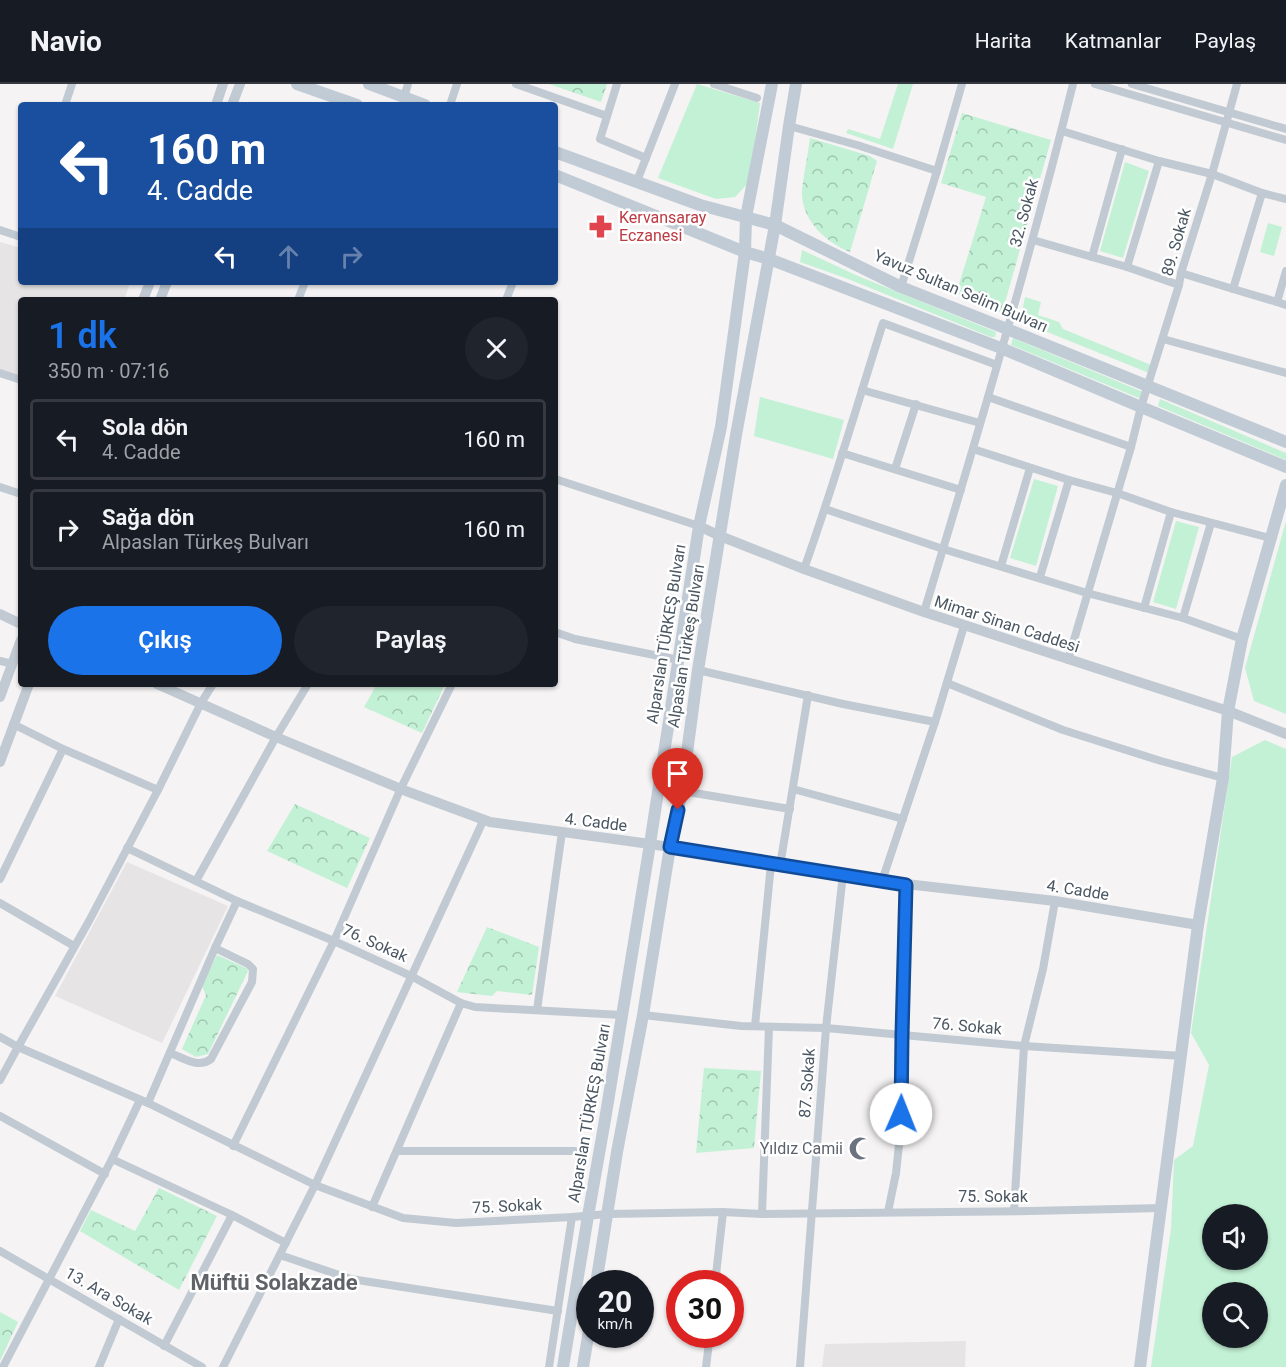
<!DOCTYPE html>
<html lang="tr">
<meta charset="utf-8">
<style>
:root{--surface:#171b24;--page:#20242c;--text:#f1f3f6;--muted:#9ea1a6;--line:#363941;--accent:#1a73e8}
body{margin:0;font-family:Roboto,sans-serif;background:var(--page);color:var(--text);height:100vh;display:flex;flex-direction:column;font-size:22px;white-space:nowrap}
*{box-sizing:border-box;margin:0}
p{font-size:20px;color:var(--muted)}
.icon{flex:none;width:33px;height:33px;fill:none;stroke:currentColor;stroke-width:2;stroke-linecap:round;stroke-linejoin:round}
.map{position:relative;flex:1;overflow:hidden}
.side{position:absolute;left:18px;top:213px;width:540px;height:390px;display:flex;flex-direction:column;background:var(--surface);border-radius:6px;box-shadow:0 2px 4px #0004}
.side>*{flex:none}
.hud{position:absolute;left:18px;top:18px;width:540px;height:183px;border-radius:6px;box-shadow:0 2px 4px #0004;background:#1a4fa0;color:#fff;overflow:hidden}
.tools{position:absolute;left:1202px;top:1120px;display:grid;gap:12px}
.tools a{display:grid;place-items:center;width:66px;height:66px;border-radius:50%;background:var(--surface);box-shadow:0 2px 4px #0004;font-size:30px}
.speed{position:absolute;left:576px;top:1186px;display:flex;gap:12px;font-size:30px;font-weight:700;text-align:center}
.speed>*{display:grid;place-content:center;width:78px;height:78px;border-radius:50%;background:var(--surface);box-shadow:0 2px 4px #0004;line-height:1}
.speed small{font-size:15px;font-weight:400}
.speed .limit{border:9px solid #d22;background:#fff;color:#111}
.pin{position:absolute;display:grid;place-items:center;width:51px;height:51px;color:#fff;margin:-62px -26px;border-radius:50% 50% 50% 0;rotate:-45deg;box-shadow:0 0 6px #0007}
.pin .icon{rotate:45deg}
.me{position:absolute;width:66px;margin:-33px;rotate:1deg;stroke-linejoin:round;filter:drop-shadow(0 0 4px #0008)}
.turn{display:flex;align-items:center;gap:21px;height:126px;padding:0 30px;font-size:27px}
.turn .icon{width:78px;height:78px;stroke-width:2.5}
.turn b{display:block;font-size:42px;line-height:51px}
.lanes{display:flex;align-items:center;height:57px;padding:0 30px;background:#0003;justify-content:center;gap:30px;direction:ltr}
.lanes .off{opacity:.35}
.round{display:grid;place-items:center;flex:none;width:63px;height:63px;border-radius:32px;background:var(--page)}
.headline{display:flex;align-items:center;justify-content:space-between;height:102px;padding:0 30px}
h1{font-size:36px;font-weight:600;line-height:45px;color:var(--accent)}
.action{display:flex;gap:12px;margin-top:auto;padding:12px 30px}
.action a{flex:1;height:69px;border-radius:36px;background:var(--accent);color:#fff;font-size:24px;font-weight:600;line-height:69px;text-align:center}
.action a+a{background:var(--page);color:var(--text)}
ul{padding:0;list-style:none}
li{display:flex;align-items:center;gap:18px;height:81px;margin:0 12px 9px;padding:0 18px;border:3px solid var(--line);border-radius:6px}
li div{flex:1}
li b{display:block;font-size:22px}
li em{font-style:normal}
header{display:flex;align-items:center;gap:36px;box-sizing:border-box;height:84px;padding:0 30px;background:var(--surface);border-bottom:2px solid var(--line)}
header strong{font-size:28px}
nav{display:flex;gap:33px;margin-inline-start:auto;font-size:21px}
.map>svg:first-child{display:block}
.education{fill:#e6e4e5}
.grass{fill:#c3f1d5;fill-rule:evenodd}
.park{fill:url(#park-crowns)}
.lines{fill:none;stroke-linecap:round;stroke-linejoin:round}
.minor{stroke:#c1cad2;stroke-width:8}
.tertiary{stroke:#c1cad2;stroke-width:10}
.secondary{stroke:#c1cbd6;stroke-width:12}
.route-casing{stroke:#114b97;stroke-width:15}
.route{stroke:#1a73e8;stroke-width:10}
.labels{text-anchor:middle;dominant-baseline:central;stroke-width:5;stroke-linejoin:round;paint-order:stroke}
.street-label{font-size:16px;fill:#4a5661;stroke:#fff}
.health-label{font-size:16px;fill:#be3a42;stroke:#fff;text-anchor:start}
.worship-label{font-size:16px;fill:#5b616d;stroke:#fff;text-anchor:end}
.district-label{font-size:22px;font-weight:bold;fill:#5f6368;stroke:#fff}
</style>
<header>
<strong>Navio</strong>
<nav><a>Harita</a><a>Katmanlar</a><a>Paylaş</a></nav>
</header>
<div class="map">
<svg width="1286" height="1283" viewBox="0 0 1286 1283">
<defs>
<pattern id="park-crowns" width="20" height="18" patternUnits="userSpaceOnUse" patternTransform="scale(1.5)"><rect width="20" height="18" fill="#c3f1d5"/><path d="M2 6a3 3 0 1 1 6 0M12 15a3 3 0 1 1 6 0" fill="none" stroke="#a0c6b0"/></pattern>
</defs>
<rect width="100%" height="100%" fill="#f5f3f3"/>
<g class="education">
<polygon points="0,158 21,164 21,198 127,198 130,199 124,216 21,216 21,294 0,287"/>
<polygon points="127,778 228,822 162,959 55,912"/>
<polygon points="966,1257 965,1283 822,1283 825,1260"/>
</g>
<g class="grass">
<polygon points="697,0 760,19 750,97 735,113 716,115 658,94"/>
<polygon points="898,0 913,0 893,65 846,49 848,45 880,55"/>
<polygon points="1125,78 1149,87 1123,174 1100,167"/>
<polygon points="1268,139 1282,143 1274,172 1260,168"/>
<polygon points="802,166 858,192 996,248 995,253 991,253 848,195 800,178"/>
<polygon points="1025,213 1041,218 1038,231 1059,238 1063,245 1156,283 1154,291 1020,237"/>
<polygon points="1013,254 1148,310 1146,317 1011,261"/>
<polygon points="760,313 844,336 833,375 754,352"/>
<polygon points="1160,315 1286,369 1286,376 1158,322"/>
<polygon points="1034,395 1058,402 1036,482 1010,474"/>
<polygon points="1176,437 1199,443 1176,525 1153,518"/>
<polygon points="1286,437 1286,630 1254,617 1245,584"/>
<path d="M1265,656L1286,665V1283H1151L1171,1145L1174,1076L1193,1062L1209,981L1191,949L1232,673ZM1212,1131H1257V1176H1212ZM1212,1209H1257V1254H1212Z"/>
</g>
<g class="park">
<polygon points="549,0 607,0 601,18"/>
<polygon points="962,29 1051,56 1002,229 956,210 986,113 941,99"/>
<path d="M810,54L870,72L877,77L850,168C825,158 800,135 802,105C804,88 808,71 810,54Z"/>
<polygon points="377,600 445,600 422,649 364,623"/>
<polygon points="295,720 370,754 347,804 267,767"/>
<polygon points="487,843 539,863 532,911 497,907 492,912 457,908"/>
<polygon points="217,871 246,884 248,887 208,970 196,973 182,965 206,911 202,902"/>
<polygon points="704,984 761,987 754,1064 696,1069"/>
<polygon points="159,1104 217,1132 179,1206 80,1147 91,1126 135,1147"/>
<polygon points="0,1228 18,1238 0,1277"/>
</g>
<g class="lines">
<g class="minor">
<polyline points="516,0 607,32"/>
<polyline points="617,0 600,55 646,74"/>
<polyline points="714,0 757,14"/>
<polyline points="1095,0 1286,56"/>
<polyline points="1132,0 1286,45"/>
<polyline points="404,13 408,0"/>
<polyline points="65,21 72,0"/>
<polyline points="450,21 457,0"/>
<polyline points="789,42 857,61 937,87 962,0"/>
<polyline points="1062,47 1159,77 1212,90 1262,109 1286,115"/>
<polyline points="637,97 675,0"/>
<polyline points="1262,109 1233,205 1277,218 1286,187"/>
<polyline points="0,146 21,153"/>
<polyline points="1033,156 1127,183 1179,201"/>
<polyline points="1092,173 1122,65"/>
<polyline points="1127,183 1159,77"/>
<polyline points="1181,189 1233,205"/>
<polyline points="901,203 937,87"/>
<polyline points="298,216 305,198"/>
<polyline points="506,216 513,198"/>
<polyline points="1277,218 1286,221"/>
<polyline points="1163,255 1286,289"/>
<polyline points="0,289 21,296"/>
<polyline points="862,306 980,339"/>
<polyline points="988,313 1131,363"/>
<polyline points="973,365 1069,396 1117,409 1171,428 1270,454"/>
<polyline points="842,369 961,406"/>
<polyline points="895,385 916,320"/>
<polyline points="555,395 699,442"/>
<polyline points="0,403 21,410"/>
<polyline points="825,425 943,465 1087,509 1183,534 1242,555"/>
<polyline points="1001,482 1030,384"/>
<path d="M804,485C833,404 857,321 883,239L997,281"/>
<polyline points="1040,493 1069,396"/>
<polyline points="1144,524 1171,428"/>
<path d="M924,528C977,353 1029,177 1073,0"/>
<polyline points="1183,534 1211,439"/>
<polyline points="555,548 575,555 679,576"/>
<polyline points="1068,576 1131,363 1141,323 1179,201 1181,189 1212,90 1237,0"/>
<polyline points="0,577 13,580"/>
<polyline points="698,586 843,620 935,638"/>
<polyline points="947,599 1063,646 1161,677 1223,694"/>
<polyline points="13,640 63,665 158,706"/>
<polyline points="793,705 903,735"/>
<polyline points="682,707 790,725"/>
<polyline points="127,764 237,817 334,857 411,892 461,919 475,923 622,931"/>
<polyline points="780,782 808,611"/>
<polyline points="0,795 63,665"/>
<polyline points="196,797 276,653 308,600"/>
<polyline points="882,797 935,638 964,542"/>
<polyline points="0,819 74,862"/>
<polyline points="537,926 562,748"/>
<polyline points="643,931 741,942 826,944 1024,962 1182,972"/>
<polyline points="755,942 771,780"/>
<polyline points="0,953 18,963 148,1019 315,1101 403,1134 456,1139 572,1133 608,1130 723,1128 762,1130 1030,1127 1162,1124"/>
<path d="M170,969C184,974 198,985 211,975L252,898L253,885L248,880L215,864"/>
<polyline points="0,996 18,963 89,837 158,706 201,619 213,600"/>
<polyline points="148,1019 215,864 237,817"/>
<polyline points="0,1032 105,1090"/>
<polyline points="233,1062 334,857 401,704 452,600"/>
<polyline points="397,1067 575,1067"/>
<polyline points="112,1075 232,1131 286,1159"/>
<polyline points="372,1123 461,919"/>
<polyline points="1014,1127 1024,962 1043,885 1055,817"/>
<polyline points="888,1128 896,1089 901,1042 902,951 906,800"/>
<polyline points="762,1130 769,943"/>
<polyline points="0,1167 202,1283"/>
<polyline points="280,1171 351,1195 558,1227"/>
<polyline points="715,1200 723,1128"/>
<polyline points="164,1262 232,1131"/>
<polyline points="3,1283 112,1075 140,1016"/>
<polyline points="99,1283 119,1235"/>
<polyline points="223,1283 315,1101 484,735"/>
<polyline points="549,1283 572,1133"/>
<polyline points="706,1283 710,1251"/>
<polyline points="800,1283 826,944 843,790"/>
</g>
<g class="tertiary">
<polyline points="216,21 223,0"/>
<polyline points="232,21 240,0"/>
<polyline points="143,216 150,198"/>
<polyline points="160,216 167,198"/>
<polyline points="699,442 720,452 804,485 924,528 1228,627 1286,650"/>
<polyline points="0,530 21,540"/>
<polyline points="157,600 276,653 406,707 490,738 650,760 906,800 1055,817 1198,841"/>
<polyline points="0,613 21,556"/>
<polyline points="0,678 29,600"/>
</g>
<g class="secondary">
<polyline points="297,0 357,21"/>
<polyline points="369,0 425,21"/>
<polyline points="555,68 700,121 775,141 901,203 1007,245 1286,358"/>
<polyline points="555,91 745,168 769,175 1001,264 1141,323 1286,383"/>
<polyline points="596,1200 617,1068 643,931 670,763 682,707 698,586 736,351 775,141 789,42 796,0"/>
<polyline points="563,1283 588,1132 605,1036 650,760 699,442 721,343 745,168 746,133 772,0"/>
<polyline points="583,1283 590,1240"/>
<polyline points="1140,1283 1198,841 1223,694 1228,627 1242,555 1286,401"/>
</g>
</g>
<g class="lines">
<defs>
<polyline id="route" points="678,726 670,763 906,801 902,951 901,1030"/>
</defs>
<use href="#route" class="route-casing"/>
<use href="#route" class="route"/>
</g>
<defs>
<symbol id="pharmacy-bare" viewBox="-9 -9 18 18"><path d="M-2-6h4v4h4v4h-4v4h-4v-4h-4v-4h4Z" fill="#e0444e" stroke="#fff" stroke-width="2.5" paint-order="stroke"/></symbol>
<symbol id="mosque-bare" viewBox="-9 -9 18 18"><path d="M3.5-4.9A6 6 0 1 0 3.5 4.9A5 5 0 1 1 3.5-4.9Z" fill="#6b7280" stroke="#fff" stroke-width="2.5" paint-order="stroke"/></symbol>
</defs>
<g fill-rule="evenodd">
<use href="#pharmacy-bare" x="584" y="126" width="33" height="33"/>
<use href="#mosque-bare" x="844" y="1048" width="33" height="33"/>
</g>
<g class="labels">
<g class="street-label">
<text transform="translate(1024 129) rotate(-75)">32. Sokak</text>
<text transform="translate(1176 158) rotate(-74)">89. Sokak</text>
<text transform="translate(961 207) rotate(23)">Yavuz Sultan Selim Bulvarı</text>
<text transform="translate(1007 540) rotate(18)">Mimar Sinan Caddesi</text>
<text transform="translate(666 550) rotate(-81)">Alparslan TÜRKEŞ Bulvarı</text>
<text transform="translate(686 562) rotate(-81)">Alpaslan Türkeş Bulvarı</text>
<text transform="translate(596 738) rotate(7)">4. Cadde</text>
<text transform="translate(1078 806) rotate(9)">4. Cadde</text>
<text transform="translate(375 859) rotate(24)">76. Sokak</text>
<text transform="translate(967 942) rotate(5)">76. Sokak</text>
<text transform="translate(807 999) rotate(-86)">87. Sokak</text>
<text transform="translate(589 1029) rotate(-80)">Alparslan TÜRKEŞ Bulvarı</text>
<text x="993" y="1112">75. Sokak</text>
<text transform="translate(507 1122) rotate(-3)">75. Sokak</text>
<text transform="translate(109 1212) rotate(30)">13. Ara Sokak</text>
</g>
<g class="health-label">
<text x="619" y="133">Kervansaray<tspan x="619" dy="18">Eczanesi</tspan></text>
</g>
<g class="worship-label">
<text x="843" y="1064">Yıldız Camii</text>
</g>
<g class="district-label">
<text x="274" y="1198">Müftü Solakzade</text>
</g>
</g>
</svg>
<div class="tools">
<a><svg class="icon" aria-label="sound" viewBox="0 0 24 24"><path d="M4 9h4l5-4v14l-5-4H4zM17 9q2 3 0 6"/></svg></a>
<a><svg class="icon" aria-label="search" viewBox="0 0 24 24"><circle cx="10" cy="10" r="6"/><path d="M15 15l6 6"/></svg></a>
</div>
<div class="speed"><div>20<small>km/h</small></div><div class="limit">30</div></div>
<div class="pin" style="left:678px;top:726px;background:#d93025"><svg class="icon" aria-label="arrive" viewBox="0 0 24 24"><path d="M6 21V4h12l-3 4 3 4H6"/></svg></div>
<svg class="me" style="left:901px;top:1030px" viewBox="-20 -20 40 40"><circle r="19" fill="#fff"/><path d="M0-13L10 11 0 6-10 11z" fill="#1a73e8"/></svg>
<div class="hud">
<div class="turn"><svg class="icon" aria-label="left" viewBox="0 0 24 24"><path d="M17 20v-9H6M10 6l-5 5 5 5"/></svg><div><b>160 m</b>4. Cadde</div></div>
<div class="lanes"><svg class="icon" aria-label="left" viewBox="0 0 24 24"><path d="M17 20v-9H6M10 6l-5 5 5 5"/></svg><svg class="icon off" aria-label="ahead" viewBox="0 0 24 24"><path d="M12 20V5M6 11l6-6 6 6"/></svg><svg class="icon off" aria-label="right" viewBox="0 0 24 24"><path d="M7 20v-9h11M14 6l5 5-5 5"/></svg></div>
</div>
<section class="side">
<div class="headline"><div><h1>1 dk</h1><p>350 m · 07:16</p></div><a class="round"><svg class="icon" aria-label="close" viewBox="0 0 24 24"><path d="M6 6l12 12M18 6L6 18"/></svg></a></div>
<ul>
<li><svg class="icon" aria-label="left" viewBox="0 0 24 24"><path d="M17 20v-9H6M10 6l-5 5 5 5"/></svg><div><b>Sola dön</b><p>4. Cadde</p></div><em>160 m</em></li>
<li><svg class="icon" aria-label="right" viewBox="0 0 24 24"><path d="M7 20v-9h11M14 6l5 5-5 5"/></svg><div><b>Sağa dön</b><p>Alpaslan Türkeş Bulvarı</p></div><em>160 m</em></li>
</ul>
<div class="action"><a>Çıkış</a><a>Paylaş</a></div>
</section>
</div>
